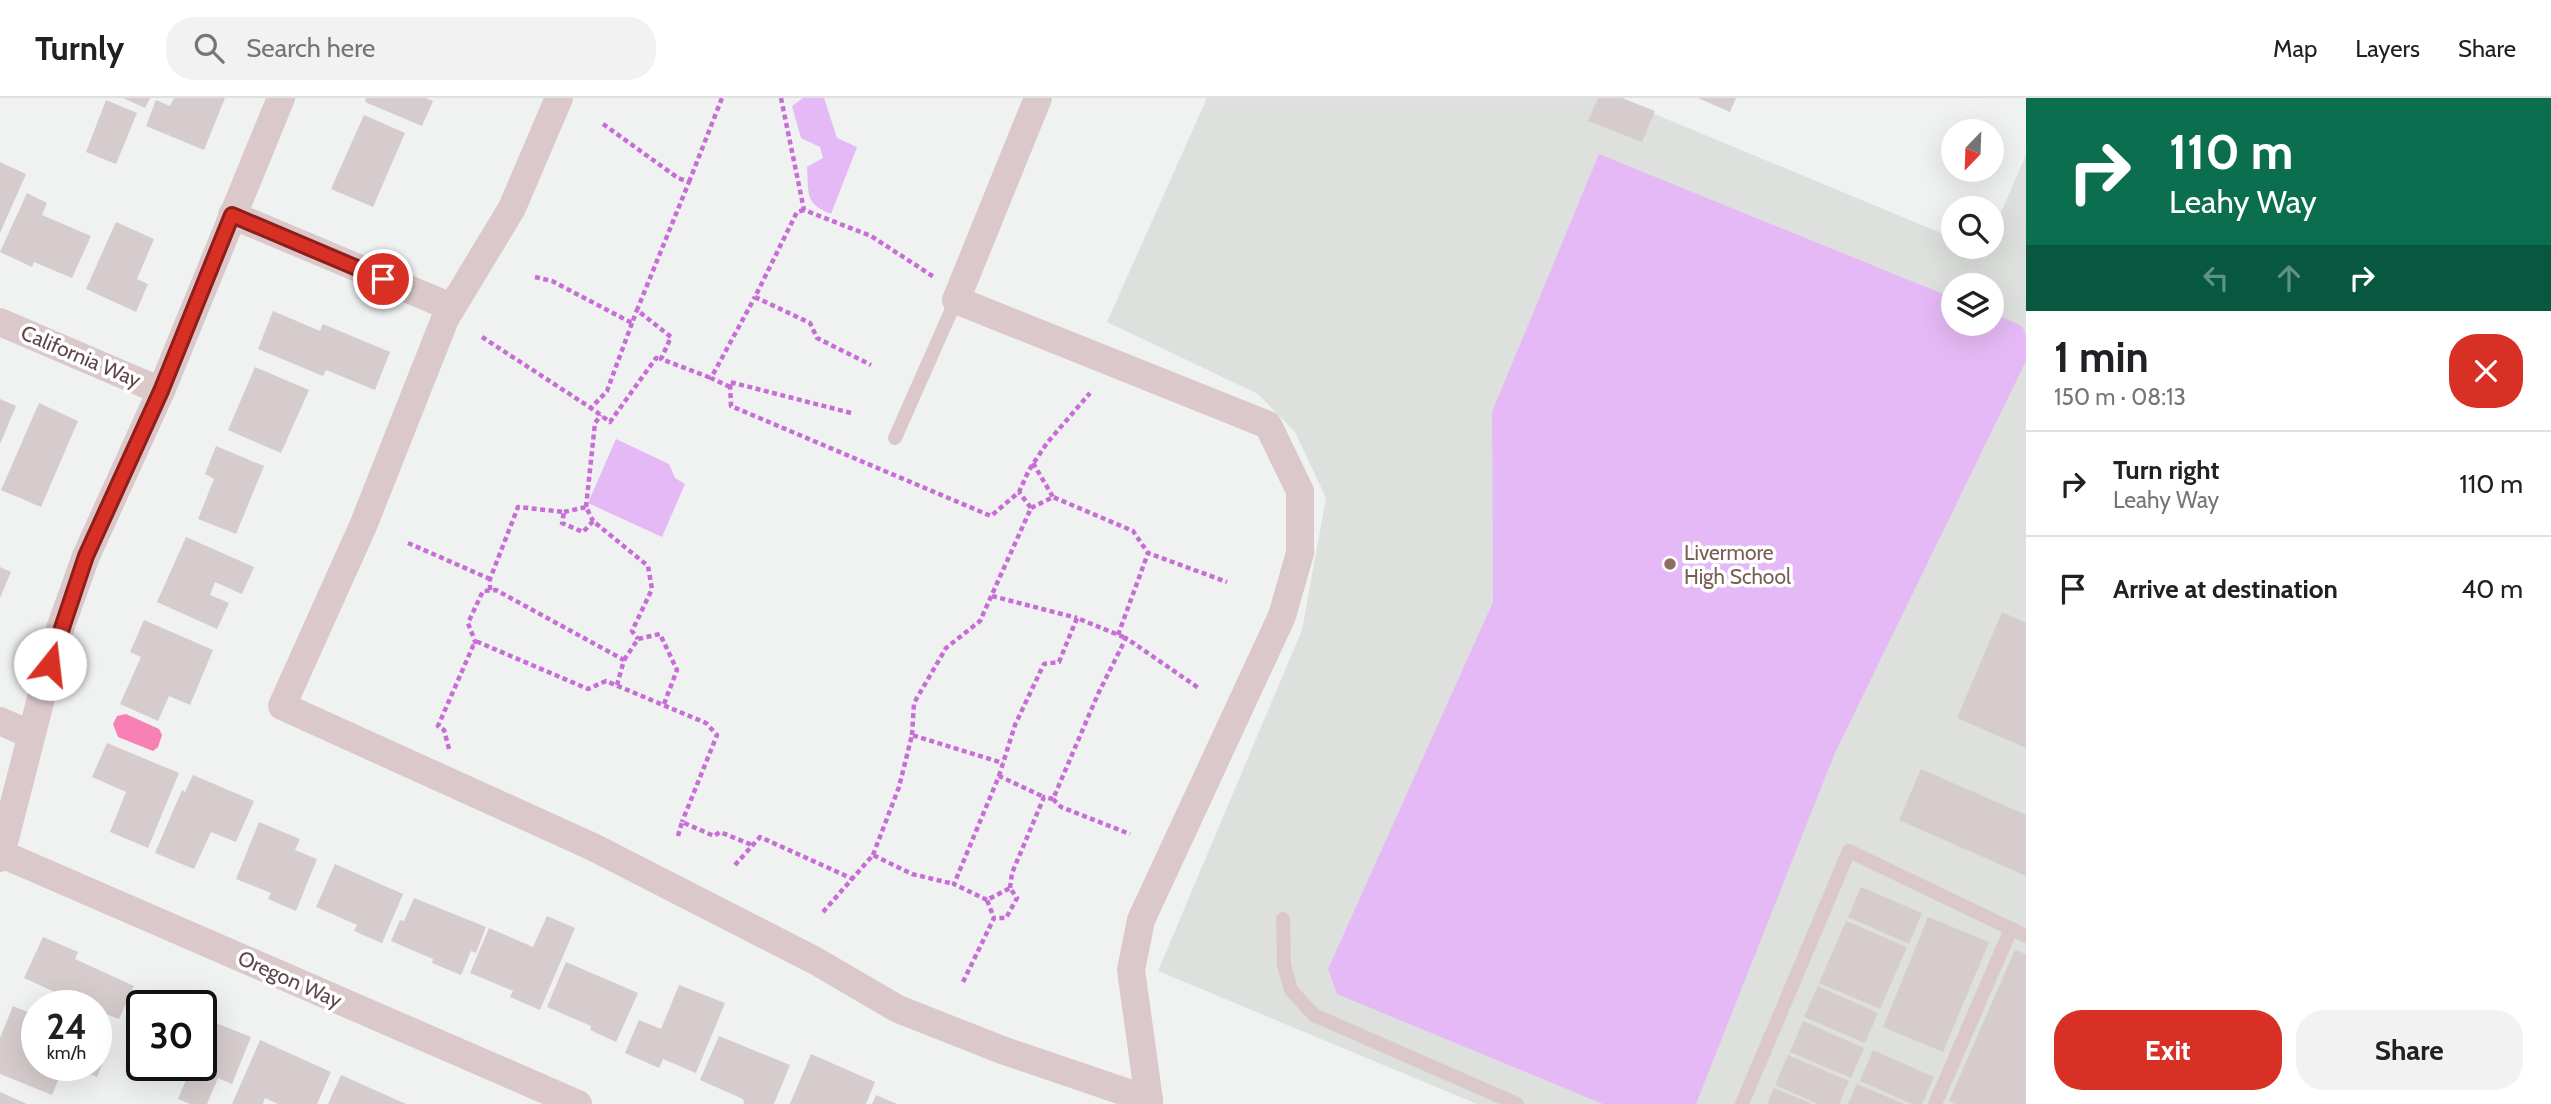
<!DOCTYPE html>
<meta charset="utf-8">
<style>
:root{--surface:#fff;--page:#f2f2f2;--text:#202124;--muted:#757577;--line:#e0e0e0;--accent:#d93025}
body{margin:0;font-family:Cabin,sans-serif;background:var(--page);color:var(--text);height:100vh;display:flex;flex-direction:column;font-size:26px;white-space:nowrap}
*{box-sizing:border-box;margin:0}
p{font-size:23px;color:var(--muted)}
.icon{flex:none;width:38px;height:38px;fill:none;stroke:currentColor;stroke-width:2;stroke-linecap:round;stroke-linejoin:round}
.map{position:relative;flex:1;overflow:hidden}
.panel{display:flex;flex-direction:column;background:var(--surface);width:525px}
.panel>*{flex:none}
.guide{background:#0b6e4f;color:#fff;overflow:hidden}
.needle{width:46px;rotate:203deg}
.buttons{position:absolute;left:1941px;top:21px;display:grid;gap:14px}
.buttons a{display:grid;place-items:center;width:63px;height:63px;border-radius:50%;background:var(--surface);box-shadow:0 7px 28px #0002;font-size:35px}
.speed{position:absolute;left:21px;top:892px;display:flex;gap:14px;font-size:35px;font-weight:700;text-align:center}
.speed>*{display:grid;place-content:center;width:91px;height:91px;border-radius:50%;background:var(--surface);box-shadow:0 7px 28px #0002;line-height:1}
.speed small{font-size:18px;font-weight:400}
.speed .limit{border:4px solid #111;border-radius:10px;background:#fff;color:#111}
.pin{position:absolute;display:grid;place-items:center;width:60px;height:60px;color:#fff;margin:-30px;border:4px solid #fff;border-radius:50%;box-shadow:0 2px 7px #0007}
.me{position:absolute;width:77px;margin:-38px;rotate:16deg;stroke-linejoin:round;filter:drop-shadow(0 0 5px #0008)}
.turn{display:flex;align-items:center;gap:24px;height:147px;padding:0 28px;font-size:32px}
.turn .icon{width:91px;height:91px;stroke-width:2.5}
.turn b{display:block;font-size:49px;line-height:60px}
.lanes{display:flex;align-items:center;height:66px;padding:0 28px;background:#0003;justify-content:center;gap:35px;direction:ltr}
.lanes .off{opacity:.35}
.round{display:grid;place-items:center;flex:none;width:74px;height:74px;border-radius:28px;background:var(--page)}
.headline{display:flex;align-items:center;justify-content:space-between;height:119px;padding:0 28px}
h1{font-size:42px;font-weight:700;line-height:52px}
.cta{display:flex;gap:14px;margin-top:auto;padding:14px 28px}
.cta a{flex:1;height:80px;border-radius:28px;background:var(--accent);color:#fff;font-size:28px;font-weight:700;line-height:80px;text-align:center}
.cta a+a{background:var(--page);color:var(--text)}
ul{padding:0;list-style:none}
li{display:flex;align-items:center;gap:21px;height:105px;padding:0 28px;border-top:2px solid var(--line)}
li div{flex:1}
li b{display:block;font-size:26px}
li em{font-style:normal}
header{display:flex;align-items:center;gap:42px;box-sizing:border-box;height:98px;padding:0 35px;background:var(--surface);border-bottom:2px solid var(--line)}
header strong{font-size:33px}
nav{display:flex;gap:38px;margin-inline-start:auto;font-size:24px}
.search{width:490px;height:63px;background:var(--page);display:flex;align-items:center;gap:18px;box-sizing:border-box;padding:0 24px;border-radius:28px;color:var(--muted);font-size:26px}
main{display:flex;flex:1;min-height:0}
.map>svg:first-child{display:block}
.education{fill:#dee0de;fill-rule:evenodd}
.green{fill:#e5b9f5}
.water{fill:#f781b5}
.building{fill:#d6cccd}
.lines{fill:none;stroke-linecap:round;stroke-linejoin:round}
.path{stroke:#c86dd7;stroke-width:4.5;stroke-dasharray:5 3.5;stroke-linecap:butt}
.service{stroke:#dbc8cb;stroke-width:14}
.minor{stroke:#dbc8cb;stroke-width:28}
.route-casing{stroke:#8d1f18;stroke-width:18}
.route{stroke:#d93025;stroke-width:12}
.education-dot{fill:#8d6e63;stroke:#fff;stroke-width:2.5}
.labels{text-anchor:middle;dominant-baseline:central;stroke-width:7;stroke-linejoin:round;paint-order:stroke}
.street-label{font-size:21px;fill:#60454a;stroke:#fff}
.education-label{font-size:21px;fill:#785e54;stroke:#fff;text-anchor:start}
</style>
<header>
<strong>Turnly</strong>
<div class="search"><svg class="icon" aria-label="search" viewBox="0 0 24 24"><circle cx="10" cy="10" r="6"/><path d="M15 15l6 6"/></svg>Search here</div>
<nav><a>Map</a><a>Layers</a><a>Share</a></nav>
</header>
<main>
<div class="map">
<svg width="2026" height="1006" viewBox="0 0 2026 1006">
<rect width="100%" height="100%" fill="#eff2f0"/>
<path class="education" d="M1207,0H1616L1953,140V149H1975L1984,152L1986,149H1992V135L2026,57V1006H1477L1158,873L1302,532L1326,400L1295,334L1258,296L1107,224ZM1953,187H1992V226H1953Z"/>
<g class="green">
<path d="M803,0H824L837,40L857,49L831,116C804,105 809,96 807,69L823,60L820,49L801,40L792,8Z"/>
<polygon points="1599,56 1953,200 1953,226 1992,226 1992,215 2022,228 2026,238 2026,263 1834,657 1696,1006 1603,1006 1337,896 1328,871 1493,504 1492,314"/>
<polygon points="616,341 669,366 675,380 685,386 662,439 588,405"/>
</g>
<polygon class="water" points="126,616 159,631 162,637 158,649 153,653 118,639 113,626 117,618"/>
<g class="building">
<polygon points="123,0 150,0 145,10"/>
<polygon points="174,0 225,0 204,52 146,28 156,2 170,8"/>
<polygon points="366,0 425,0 433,3 422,28 365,4"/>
<polygon points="1598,0 1622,0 1655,13 1642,44 1588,23"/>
<polygon points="1698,0 1736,0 1730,14"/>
<polygon points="106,2 137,15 116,66 86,54"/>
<polygon points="364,17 405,35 373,109 331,91"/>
<polygon points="0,64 26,76 0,135"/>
<polygon points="27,95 47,105 42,117 91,138 72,180 34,164 32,169 0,154"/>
<polygon points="116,124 154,141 137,181 148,186 136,214 86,191"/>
<polygon points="273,213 320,233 323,226 390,254 375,292 326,272 323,278 258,251"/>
<polygon points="255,269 309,292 281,355 228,332"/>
<polygon points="0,301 16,308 0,346"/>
<polygon points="39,305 78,323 41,409 1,392"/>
<polygon points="216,348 264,368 236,436 198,421 214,381 205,376"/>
<polygon points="186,439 254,469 242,496 215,484 210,497 229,505 217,531 157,504"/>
<polygon points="0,469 11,474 0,500"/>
<polygon points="2002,514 2026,525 2026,650 1957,620"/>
<polygon points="144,522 213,552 190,607 169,598 158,623 120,606 141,559 130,554"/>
<polygon points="107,645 179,675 148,750 110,734 126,694 92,679"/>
<polygon points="1921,671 2026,717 2026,778 1899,722"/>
<polygon points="193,677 254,703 236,744 211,734 194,771 155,755 182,692 185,694"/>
<polygon points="259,724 300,741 295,752 317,761 296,813 268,801 271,795 236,781"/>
<polygon points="335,766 403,796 382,845 354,833 357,827 316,809"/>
<polygon points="1861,789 1922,815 1909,846 1848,819"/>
<polygon points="414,800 486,829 476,855 471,853 461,877 432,865 433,861 391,843 400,822 404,823"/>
<polygon points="547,818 575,830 540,912 510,899 513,893 470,875 489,830 533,849"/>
<polygon points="1928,819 1989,844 1943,954 1883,929"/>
<polygon points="1846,823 1907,849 1880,911 1819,885"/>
<polygon points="43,839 78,854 75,861 134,888 119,921 101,914 96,925 96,908 51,908 57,895 24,880"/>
<polygon points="2015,852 2026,856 2026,1006 1955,1006 1949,1003"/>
<polygon points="566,864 638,895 616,944 590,932 591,928 547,909"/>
<polygon points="679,887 725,905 696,975 663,961 659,970 625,955 639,922 661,931"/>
<polygon points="1818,888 1878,915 1865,945 1804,919"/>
<polygon points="13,908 37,918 37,968 64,968 52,997 0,976 0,940"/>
<polygon points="201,919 251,939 232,986 218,980 207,1006 190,1006 178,1001 192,968 201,968"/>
<polygon points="1803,923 1864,950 1851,980 1790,954"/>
<polygon points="719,938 790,967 774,1006 744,1006 743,1001 700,982"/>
<polygon points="96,942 110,947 97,979 71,968 96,968"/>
<polygon points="260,942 331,974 317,1006 278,1006 265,1000 263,1006 232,1006"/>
<polygon points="1873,952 1934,979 1922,1006 1912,1006 1860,983"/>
<polygon points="811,956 875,984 866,1006 790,1006"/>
<polygon points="1788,957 1849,983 1839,1006 1818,1006 1775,987"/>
<polygon points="341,977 406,1006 328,1006"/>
<polygon points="1857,986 1904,1006 1848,1006"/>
<polygon points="1774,990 1812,1006 1767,1006"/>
<polygon points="0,994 27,1006 0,1006"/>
<polygon points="876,997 897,1006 872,1006"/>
</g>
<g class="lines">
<g class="path">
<polyline points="781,0 804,112 871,138 934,179"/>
<polyline points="603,26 678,80 689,84 637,212 671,239 661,261 711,280"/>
<polyline points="689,84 722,0"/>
<polyline points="804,112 797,114 755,199 810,225 817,240 871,267"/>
<polyline points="535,179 552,183 632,225 637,212"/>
<polyline points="632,225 607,293 591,310 610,324 656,260 661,261"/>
<polyline points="482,239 591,310"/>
<polyline points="730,289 711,280 755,199"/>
<polyline points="851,315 730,284 731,308 991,418 1019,394 1029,372 1047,345 1090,295"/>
<polyline points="1033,365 1053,399"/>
<polyline points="586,409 595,325 601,317"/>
<polyline points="1031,410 1053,399 1133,433 1148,455"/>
<polyline points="564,414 586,409 593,423"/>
<polyline points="408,445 490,481"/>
<polyline points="490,492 490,481 518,409 564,414 562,425 583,434 593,423 648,468 652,491 632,533 638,541"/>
<polyline points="992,498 1077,520"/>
<polyline points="1118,537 1148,455 1227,484"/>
<polyline points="476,546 468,525 483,493 496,492 624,562 617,587"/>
<polyline points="624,562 638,541 660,536 677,572 664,606"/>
<polyline points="912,637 914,605 946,550 980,523 1031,410 1019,394"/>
<polyline points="449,651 444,632 438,628 473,548 478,544 588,591 606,583 706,625 717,637 682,724"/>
<polyline points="999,678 1015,627 1041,572 1044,566 1059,564 1077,520 1126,540"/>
<polyline points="1053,701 1061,709 1130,736"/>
<polyline points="678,738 682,724 714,738 720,734 752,747"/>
<polyline points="873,757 899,689 912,637 1003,665"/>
<polyline points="735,767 760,739 853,781"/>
<polyline points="1010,790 1012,775 1044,699 1053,701 1098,596 1126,540 1200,591"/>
<polyline points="987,802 954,786 999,678 1044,699"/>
<polyline points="823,814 873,757 912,776 954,786"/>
<polyline points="963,884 994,820 1006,820 1017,800 1010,790 987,802 994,820"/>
</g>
<g class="service">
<polyline points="895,340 956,202"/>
<polyline points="1283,821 1284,867 1291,892 1314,917 1517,1006"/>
<polyline points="1742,1006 1849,753 2026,838"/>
<polyline points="1935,1006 2011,831"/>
</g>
<g class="minor">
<polyline points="559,0 512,110 445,221 363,428 282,608 593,749 814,862 898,911 1002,952 1149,1002 1148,1006"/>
<polyline points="1038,0 956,202 1268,327 1300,393 1300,455 1282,518 1141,822 1131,872 1149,1002"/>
<polyline points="232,117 451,209"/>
<polyline points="0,224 161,293"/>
<polyline points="0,623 31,637"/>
<polyline points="2,756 578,1006"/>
<polyline points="0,760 56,542 86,458 161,293 281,0"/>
</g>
</g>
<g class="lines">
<defs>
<polyline id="route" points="50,566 86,458 161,293 232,117 383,181"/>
</defs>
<use href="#route" class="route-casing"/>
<use href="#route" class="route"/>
</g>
<circle class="education-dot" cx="1670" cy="466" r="7"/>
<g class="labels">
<g class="street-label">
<text transform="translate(81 258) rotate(23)">California Way</text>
<text transform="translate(290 881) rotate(24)">Oregon Way</text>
</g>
<g class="education-label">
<text x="1684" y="454">Livermore<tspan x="1684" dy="24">High School</tspan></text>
</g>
</g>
</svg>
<div class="buttons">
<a><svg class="needle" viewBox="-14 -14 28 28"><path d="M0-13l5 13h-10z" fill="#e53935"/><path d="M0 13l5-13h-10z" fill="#757577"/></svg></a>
<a><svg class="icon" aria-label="search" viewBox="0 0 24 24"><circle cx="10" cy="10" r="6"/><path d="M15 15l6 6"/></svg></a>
<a><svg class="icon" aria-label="layers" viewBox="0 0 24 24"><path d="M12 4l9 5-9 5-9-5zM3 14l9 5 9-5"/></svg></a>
</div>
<div class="speed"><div>24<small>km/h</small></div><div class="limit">30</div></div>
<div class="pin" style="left:383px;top:181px;background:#d93025"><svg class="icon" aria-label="arrive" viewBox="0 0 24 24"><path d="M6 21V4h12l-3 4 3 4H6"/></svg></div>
<svg class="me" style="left:50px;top:566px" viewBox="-20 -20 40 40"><circle r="19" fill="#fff"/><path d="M0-13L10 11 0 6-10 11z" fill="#d93025"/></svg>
</div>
<section class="panel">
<div class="guide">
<div class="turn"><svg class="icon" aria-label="right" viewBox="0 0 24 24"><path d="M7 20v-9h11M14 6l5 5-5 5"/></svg><div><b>110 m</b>Leahy Way</div></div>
<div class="lanes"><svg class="icon off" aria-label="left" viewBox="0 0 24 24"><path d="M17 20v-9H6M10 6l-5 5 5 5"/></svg><svg class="icon off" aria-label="ahead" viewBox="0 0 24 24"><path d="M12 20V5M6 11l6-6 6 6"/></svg><svg class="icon" aria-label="right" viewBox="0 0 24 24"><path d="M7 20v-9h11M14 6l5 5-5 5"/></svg></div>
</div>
<div class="headline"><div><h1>1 min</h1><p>150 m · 08:13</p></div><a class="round" style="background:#d93025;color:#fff"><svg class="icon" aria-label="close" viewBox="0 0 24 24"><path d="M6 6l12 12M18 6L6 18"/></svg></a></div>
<ul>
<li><svg class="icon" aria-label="right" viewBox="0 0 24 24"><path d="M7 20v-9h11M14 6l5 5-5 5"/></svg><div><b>Turn right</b><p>Leahy Way</p></div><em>110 m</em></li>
<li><svg class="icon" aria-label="arrive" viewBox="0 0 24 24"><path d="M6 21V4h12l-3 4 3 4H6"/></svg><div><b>Arrive at destination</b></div><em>40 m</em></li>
</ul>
<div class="cta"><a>Exit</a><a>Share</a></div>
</section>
</main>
